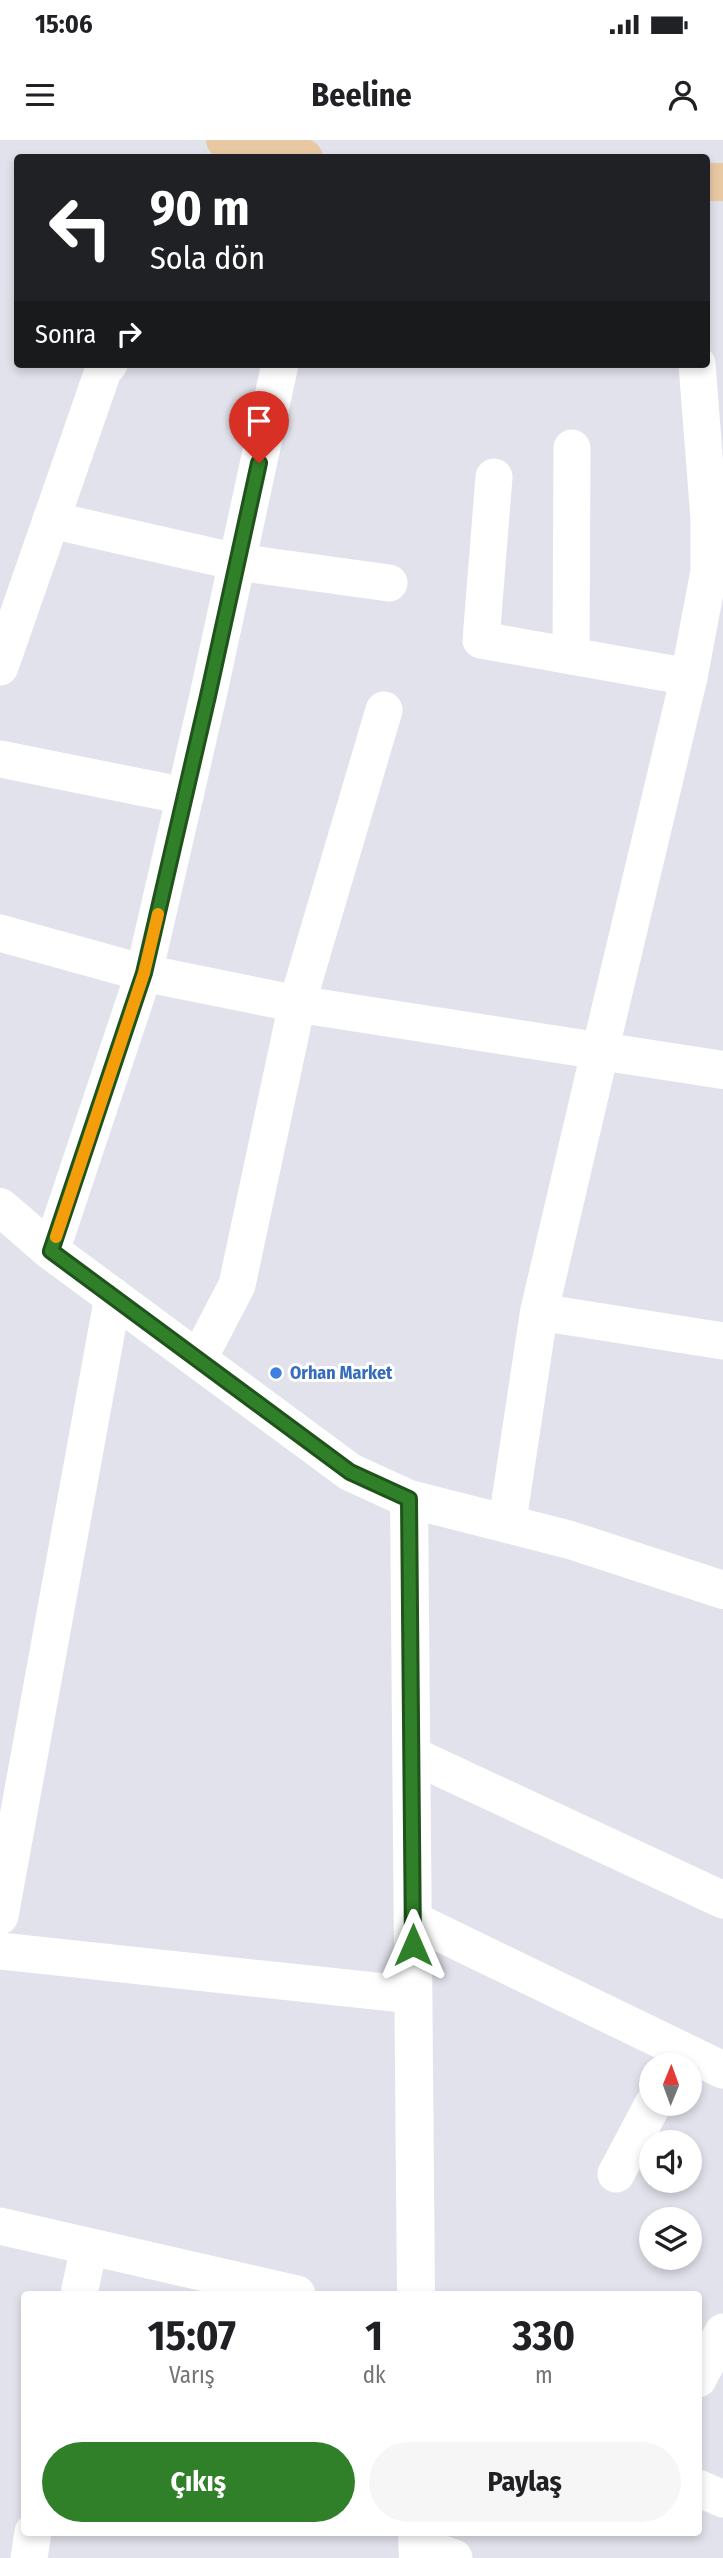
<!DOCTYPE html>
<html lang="tr">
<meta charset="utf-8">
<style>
:root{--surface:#fff;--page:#f6f6f6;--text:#202124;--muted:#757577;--accent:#307f29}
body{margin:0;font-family:"Fira Sans Condensed",sans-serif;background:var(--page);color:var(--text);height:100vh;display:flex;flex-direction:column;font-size:26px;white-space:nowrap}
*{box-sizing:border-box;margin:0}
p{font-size:23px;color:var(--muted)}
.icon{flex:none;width:38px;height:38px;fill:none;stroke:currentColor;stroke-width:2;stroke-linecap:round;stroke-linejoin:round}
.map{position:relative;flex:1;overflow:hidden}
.panel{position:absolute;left:21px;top:2151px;width:681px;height:245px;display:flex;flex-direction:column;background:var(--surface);border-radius:7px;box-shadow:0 4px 10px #0003}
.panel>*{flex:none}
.guide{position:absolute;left:14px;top:14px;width:696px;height:214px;border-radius:7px;box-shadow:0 4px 10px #0003;background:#202124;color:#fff;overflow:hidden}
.needle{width:46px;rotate:1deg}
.controls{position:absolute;left:639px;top:1913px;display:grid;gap:14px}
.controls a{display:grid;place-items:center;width:63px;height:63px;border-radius:50%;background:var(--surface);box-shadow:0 4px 10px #0003;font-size:35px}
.pin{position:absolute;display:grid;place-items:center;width:60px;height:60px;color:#fff;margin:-72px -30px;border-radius:50% 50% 50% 0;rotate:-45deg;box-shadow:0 0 7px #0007}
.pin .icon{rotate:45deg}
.me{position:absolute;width:77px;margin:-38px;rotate:0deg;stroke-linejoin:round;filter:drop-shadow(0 0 5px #0008)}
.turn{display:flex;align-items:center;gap:24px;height:147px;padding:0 21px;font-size:32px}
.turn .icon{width:91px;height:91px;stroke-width:2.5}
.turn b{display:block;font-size:49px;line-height:60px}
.then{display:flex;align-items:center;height:66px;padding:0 21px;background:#0003;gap:14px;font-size:26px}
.eta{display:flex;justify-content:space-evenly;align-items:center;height:119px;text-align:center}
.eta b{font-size:42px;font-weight:700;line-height:49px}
.button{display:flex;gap:14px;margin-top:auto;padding:14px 21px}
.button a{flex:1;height:80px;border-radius:42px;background:var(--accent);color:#fff;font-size:28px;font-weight:700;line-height:80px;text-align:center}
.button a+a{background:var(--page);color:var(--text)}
.status{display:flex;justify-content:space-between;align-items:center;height:49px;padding:0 35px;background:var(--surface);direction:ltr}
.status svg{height:19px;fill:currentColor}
header{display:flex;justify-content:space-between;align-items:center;height:91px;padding:0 21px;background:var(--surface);font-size:32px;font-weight:700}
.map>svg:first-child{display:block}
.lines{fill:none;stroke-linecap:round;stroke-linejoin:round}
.street{stroke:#fff;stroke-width:37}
.secondary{stroke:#fff;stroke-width:38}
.primary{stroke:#e9c9a4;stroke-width:38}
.route-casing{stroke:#1f531b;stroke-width:18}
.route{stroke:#307f29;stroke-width:12}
.slow{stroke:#f59e0b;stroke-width:12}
.shop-dot{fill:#3f7fe0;stroke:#fff;stroke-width:2.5}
.labels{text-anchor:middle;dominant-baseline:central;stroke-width:6;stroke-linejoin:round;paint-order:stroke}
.shop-label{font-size:18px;font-weight:bold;fill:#366cbe;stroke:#fff;text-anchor:start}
</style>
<div class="status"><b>15:06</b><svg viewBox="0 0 49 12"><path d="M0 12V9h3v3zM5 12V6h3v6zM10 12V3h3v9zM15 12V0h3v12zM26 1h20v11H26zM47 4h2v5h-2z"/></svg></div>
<header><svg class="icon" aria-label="menu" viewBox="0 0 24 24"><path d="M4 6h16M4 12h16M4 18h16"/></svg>Beeline<svg class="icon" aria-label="person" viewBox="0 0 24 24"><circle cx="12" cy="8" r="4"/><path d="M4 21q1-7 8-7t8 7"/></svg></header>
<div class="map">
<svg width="723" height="2418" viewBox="0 0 723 2418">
<rect width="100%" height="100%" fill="#e2e2ec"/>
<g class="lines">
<g class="street">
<polyline points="494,337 481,500 689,537"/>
<polyline points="51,380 237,422 389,443"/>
<polyline points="571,516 572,308"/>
<polyline points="0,527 103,231 109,224"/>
<polyline points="0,619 185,656"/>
<polyline points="0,793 144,833 297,864 600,911 689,537 709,431 709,379 697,224"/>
<polyline points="51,1111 144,833 208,556 280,224"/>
<polyline points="539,1172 723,1201"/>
<polyline points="198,1220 237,1145 297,864 384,570"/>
<polyline points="412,1615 723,1760"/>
<polyline points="0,1776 113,1156"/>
<polyline points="413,1780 723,1930"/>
<polyline points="0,1811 413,1855"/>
<polyline points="616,2034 653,1964"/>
<polyline points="0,2086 297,2154"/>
<polyline points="79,2154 89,2107"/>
<polyline points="698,2239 723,2192"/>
<polyline points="698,2348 723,2359"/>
<polyline points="418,2405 454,2418"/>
<polyline points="29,2418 33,2392"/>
</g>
<g class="secondary">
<polyline points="0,1067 51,1111 350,1332 409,1359 570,1400 723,1450"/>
<polyline points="409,1359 416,2154"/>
<polyline points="507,1384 539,1172 600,911 723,930"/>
<polyline points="417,2392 418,2418"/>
</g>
<g class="primary">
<polyline points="225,0 304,18"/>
<polyline points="707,42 723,42"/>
</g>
</g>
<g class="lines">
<defs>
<polyline id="route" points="259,323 208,556 144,833 51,1111 350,1332 409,1359 413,1805"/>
</defs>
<use href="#route" class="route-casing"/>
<use href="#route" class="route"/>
<polyline class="slow" points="56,1097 144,833 158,774"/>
</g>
<circle class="shop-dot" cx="276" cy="1233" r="7"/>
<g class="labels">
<g class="shop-label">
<text x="290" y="1233">Orhan Market</text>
</g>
</g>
</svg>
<div class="controls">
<a><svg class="needle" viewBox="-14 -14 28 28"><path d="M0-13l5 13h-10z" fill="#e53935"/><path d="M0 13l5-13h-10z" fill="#757577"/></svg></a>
<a><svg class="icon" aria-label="sound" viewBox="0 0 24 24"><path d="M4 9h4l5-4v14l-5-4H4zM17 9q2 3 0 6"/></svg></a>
<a><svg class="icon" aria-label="layers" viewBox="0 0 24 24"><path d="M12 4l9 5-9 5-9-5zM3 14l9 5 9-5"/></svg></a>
</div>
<div class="pin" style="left:259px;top:323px;background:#d93025"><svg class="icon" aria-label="arrive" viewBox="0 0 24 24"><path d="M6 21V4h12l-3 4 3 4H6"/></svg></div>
<svg class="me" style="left:413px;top:1805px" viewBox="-20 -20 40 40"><path d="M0-17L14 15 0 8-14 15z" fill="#307f29" stroke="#fff" stroke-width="4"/></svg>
<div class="guide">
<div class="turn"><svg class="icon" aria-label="left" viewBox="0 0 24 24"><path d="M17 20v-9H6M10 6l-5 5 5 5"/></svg><div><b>90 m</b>Sola dön</div></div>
<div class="then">Sonra<svg class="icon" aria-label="right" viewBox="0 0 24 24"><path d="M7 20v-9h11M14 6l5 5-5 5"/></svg></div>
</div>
<section class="panel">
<div class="eta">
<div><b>15:07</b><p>Varış</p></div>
<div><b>1</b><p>dk</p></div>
<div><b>330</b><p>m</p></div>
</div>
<div class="button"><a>Çıkış</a><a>Paylaş</a></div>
</section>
</div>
